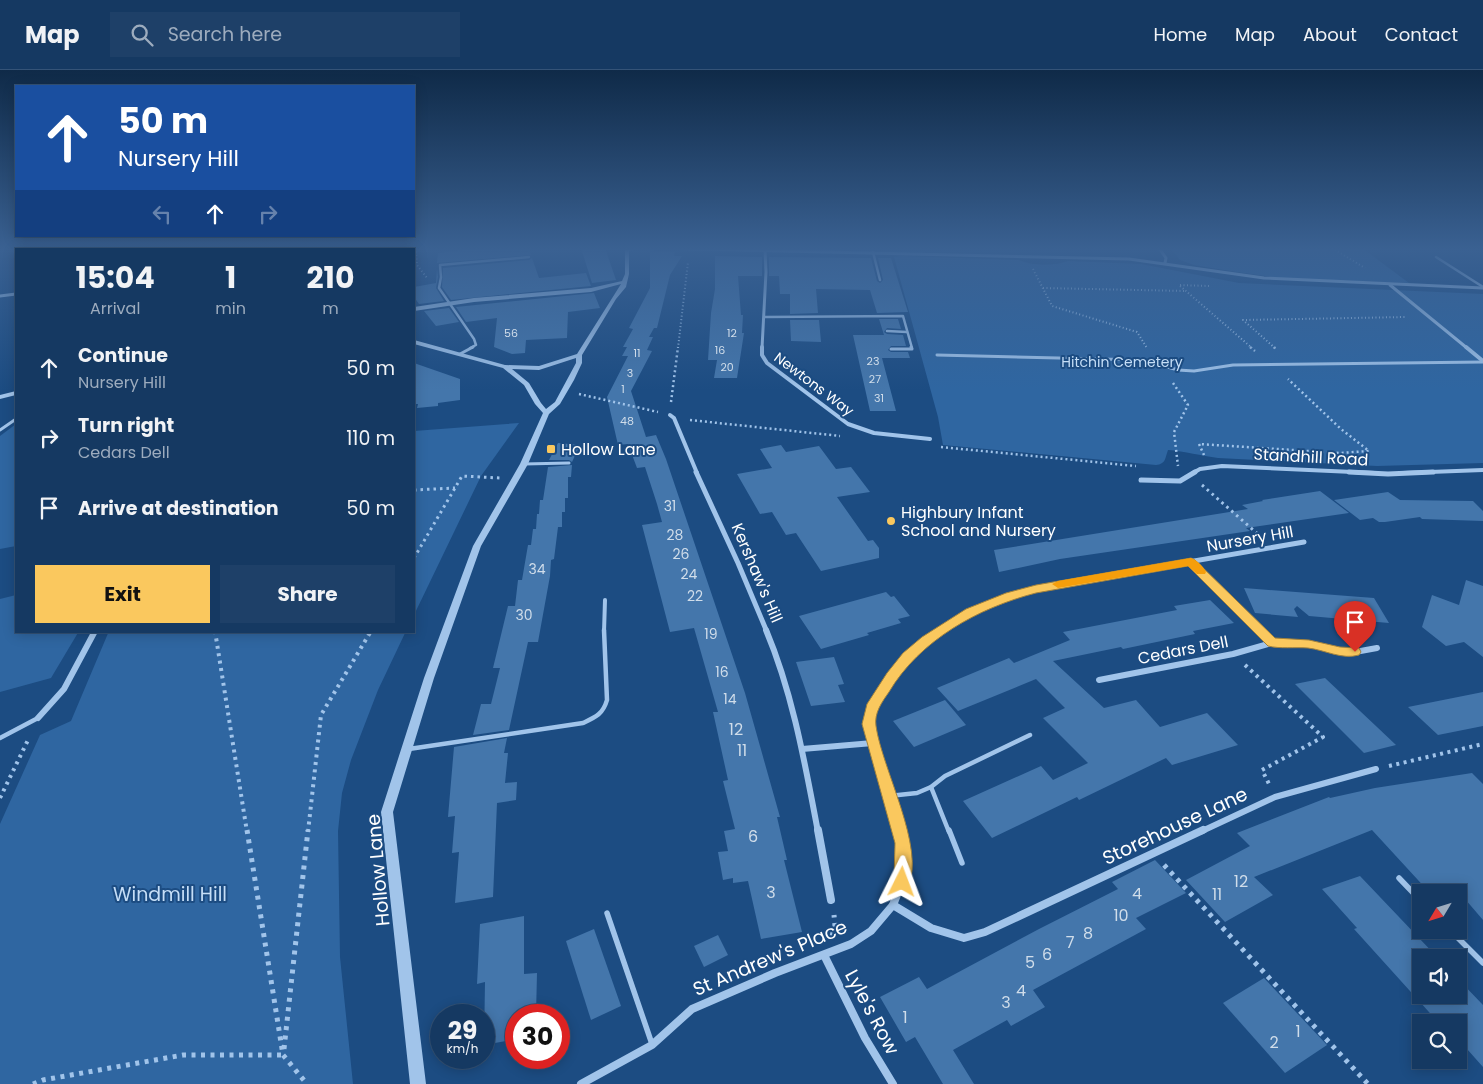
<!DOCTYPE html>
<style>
:root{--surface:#153962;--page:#1e4068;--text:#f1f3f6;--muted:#9dacbe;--line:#345377;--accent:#fac85e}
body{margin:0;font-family:Poppins,sans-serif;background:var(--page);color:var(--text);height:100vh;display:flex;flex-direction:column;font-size:19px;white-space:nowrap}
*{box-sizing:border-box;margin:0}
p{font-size:16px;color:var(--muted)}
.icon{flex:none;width:28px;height:28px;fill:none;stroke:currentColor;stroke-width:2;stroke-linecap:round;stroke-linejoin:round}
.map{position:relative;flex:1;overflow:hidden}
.side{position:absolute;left:15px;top:178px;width:400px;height:385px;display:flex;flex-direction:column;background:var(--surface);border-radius:0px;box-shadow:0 2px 12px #0003,0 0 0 1px var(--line)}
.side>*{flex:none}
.hud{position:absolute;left:15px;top:15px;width:400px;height:152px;border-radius:0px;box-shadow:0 2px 12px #0003,0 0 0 1px var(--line);background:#1a4fa0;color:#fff;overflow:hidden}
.needle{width:32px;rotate:232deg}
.tools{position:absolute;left:1412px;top:814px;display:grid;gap:10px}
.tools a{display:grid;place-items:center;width:55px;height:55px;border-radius:0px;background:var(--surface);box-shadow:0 2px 12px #0003,0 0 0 1px var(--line);font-size:25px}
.speed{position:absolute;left:430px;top:934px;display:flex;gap:10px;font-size:25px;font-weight:700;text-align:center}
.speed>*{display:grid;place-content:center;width:65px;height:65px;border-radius:50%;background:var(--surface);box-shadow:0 2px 12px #0003,0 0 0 1px var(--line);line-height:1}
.speed small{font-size:12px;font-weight:400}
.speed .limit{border:8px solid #d22;background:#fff;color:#111}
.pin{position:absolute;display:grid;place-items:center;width:42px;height:42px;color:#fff;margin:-51px -21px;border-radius:50% 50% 50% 0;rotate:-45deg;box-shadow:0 0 5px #0007}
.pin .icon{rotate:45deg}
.me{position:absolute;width:55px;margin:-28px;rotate:3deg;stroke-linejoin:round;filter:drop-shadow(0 0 4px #0008)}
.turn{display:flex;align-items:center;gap:18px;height:105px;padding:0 20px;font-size:22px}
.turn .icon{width:65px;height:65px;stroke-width:2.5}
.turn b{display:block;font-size:35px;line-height:42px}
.lanes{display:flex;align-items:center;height:48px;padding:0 20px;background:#0003;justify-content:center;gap:25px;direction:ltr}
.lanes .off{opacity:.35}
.eta{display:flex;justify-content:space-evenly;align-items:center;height:85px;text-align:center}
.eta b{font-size:30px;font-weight:700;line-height:35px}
.primary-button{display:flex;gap:10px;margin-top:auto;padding:10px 20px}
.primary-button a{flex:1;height:58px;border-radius:0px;background:var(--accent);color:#111;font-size:20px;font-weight:700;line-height:58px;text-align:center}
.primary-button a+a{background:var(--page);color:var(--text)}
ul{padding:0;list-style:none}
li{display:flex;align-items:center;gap:15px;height:70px;padding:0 20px}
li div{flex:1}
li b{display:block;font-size:19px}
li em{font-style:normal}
header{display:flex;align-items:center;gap:30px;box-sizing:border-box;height:70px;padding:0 25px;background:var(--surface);border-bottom:1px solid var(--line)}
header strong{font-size:24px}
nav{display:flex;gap:28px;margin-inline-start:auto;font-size:18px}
.search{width:350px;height:45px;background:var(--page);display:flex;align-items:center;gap:12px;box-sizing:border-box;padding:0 18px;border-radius:0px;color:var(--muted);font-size:19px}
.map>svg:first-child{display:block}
.green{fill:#2f66a1}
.building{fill:#4476ab}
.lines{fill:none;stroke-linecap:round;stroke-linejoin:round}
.path-far4{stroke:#a1c4ea;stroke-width:2;stroke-dasharray:1 2.5;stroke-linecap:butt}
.path-far3{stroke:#a1c4ea;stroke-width:2.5;stroke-dasharray:2 3;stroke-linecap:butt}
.path-far2{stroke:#a1c4ea;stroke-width:3;stroke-dasharray:2.5 4;stroke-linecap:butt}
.path-far1{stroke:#a1c4ea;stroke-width:4;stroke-dasharray:3 4.5;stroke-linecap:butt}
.path{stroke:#a1c4ea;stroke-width:5;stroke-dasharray:4 5.5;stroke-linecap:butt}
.service-far4{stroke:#a1c4ea;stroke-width:2.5}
.service-far3{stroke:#a1c4ea;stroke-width:3}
.service-far2{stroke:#a1c4ea;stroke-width:4}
.service-far1{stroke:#a1c4ea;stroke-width:4.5}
.service{stroke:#a1c4ea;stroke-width:5.5}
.minor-far4{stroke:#a1c4ea;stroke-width:3}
.minor-far3{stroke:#a1c4ea;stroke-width:4}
.minor-far2{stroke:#a1c4ea;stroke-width:5}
.minor-far1{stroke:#a1c4ea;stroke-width:6}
.minor{stroke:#a1c4ea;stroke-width:8}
.tertiary{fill:#a1c4ea;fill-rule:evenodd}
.route{fill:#fac85e;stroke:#a2823d}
.slow{fill:#f59e0b}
.poi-dot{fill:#fac85e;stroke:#1c4c82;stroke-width:2}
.labels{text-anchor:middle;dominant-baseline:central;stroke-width:4;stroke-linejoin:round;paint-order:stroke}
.far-number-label{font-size:11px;fill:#d0ddea}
.far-park-label{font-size:14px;fill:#c5def7;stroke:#1c4c82}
.far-street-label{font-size:14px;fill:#fff;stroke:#1c4c82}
.number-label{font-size:14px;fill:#d0ddea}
.poi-label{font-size:16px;fill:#fff;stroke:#1c4c82;text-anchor:start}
.street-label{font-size:16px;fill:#fff;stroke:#1c4c82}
.near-number-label{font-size:16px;fill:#d0ddea}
.near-street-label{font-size:19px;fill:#fff;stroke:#1c4c82}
.near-park-label{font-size:19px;fill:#c5def7;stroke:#1c4c82}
</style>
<header>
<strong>Map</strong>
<div class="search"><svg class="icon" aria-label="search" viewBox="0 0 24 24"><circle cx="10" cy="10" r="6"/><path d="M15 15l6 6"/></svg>Search here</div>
<nav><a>Home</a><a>Map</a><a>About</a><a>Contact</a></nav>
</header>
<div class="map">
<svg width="1483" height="1014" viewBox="0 0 1483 1014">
<rect width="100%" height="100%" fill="#1c4c82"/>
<g class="green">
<polygon points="1171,178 1362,178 1409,213 1279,208 1230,201 1194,195 1180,190"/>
<path d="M900,186L1019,190C1031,196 1055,196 1068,191L1141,194L1239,213L1483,224V393L1377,396L1218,388C1201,386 1185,381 1168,380C1165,388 1166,394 1156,395L943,375L938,347L894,187Z"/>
<polygon points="519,353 481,406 414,545 414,361"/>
<polygon points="16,354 16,476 0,479 0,366"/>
<polygon points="16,525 16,561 79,561 51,608 0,622 0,529"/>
<polygon points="109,561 406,561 378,620 351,690 342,723 338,761 340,887 353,1014 0,1014 0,754 40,665 71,651"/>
</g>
<g class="building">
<polygon points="483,178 529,178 531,185 437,193 438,183"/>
<polygon points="581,178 605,178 616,210 592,213"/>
<polygon points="650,178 655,181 675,182 674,186 682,186 670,205 657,258 654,258 649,267 653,267 647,280 652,281 631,321 646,367 656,365 666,389 745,623 780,747 777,747 787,790 784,790 802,862 761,869 748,811 733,813 733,808 723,810 718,782 728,781 724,761 735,759 723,711 728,710 713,642 718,642 694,558 670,562 642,455 662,452 657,434 645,397 637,398 628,374 618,375 607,327 628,286 622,286 627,277 623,277 633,259 629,258 650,218"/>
<polygon points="715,186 762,187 762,206 738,206 741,245 743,245 742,263 744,263 737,308 714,308 717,290 708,290 711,243 715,219"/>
<polygon points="769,187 871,188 877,211 880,213 883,210 878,188 891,188 908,242 877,243 870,220 816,219 818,243 790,244 790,224 780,224 779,206 769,206"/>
<polygon points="532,188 539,208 586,203 591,216 451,230 442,217 443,198 529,190"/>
<polygon points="437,199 438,207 436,218 444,231 419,234 414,227 414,217 436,213"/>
<polygon points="594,223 600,238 568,242 567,268 526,270 525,283 512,284 494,277 497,248 466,252 456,237"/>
<polygon points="449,238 459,252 436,256 424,241"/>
<polygon points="879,249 898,249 901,259 887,258 884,262 887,264 903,265 906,276 891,276 888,280 891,282 908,282 910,288 882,288 896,341 870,341 853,265 884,265"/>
<polygon points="790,250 819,250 821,272 791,271"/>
<polygon points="414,293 460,309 460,330 438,333 438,336 417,338 418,334 414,334"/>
<polygon points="558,373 580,375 572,392 569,390 549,390"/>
<polygon points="781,375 786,382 819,376 836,399 851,397 870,422 837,427 868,471 873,470 879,478 879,488 821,501 796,463 786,465 772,442 760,444 737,404 772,398 760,379"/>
<polygon points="572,395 571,407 568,407 568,428 565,428 565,442 562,442 562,457 558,457 554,489 551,490 550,506 538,572 528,572 509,660 473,665 481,634 491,634 500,598 493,598 508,536 515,536 518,510 522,510 528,475 531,475 533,459 536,459 537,444 539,444 540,430 543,430 548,397"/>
<polygon points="1320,421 1349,443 1246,458 1250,461 1060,489 999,502 994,480 1248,439 1242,435 1263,431 1262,430"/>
<polygon points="1388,422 1400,430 1473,431 1483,441 1483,451 1422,449 1420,447 1385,452 1379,452 1373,448 1360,450 1334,430"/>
<polygon points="1466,510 1483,516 1483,587 1464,572 1446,576 1422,557 1432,525 1459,535"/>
<polygon points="1244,518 1374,528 1389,553 1309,546 1297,536 1294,539 1298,547 1255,543"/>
<polygon points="886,522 891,527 894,526 910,546 898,549 901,553 867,563 869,565 821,579 799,546"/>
<polygon points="1210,530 1234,553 1193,561 1195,564 1123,579 1121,577 1053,591 1104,638 1136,630 1160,657 1207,643 1238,675 1172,695 1166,688 1079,730 1077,727 992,768 963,731 1041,696 1053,710 1088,693 1043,648 1065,638 1036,609 958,641 937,618 1009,588 1014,593 1070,570 1063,562 1177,540 1174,536"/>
<polygon points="834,587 844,614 838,615 845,632 811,636 796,592"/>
<polygon points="1325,608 1377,657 1396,675 1364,683 1295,614"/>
<polygon points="1483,622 1483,656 1438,665 1408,637"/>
<polygon points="945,630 966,655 914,677 893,651"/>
<polygon points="507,668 504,683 508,683 505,713 517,712 516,730 497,733 493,827 455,833 459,782 452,783 455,746 448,747 454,677"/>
<polygon points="1472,703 1483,714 1483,850 1459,822 1429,822 1372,760 1254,807 1273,825 1225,852 1186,810 1250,776 1237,763 1329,727 1330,728 1375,718"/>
<polygon points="1155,790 1186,823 1136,848 1146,859 1033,920 1045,937 1011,956 1007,950 953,980 974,1014 943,1014 915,967 906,972 880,927 919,907 927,919 1039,859 1118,819 1112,812"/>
<polygon points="1360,806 1438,888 1421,888 1421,925 1459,925 1459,910 1483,935 1483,997 1459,970 1459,952 1443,952 1441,950 1438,952 1354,859 1357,858 1322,819"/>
<polygon points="524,846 524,904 537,903 536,945 516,945 516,969 484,975 485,912 477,914 480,854"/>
<polygon points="594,859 621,936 591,950 566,871"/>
<polygon points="718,865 728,885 704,897 694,876"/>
<polygon points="1264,908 1327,975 1285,1003 1223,933"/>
</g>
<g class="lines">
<g class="path-far4">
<polyline points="416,178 417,195 427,208"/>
<polyline points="1332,178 1365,198"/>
<polyline points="1033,199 1052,236 1137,262 1147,278"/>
<polyline points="1209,216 1179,215 1252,278"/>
<polyline points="1043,218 1186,221"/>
<polyline points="678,278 688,192"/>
<polyline points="1275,278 1243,250 1406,247"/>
</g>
<g class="path-far3">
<polyline points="1250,277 1255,281"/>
<polyline points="1274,277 1276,280"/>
<polyline points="1173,313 1188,335 1174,362 1178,396"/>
<polyline points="579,324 658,342"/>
<polyline points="671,332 678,277"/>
<polyline points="690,350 840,366"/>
<polyline points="941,377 1136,396"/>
<polyline points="1204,385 1199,374 1340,383 1369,381 1341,359 1288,309"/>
</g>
<g class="path-far2">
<polyline points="1202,415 1259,465"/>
<polyline points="414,420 455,418"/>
<polyline points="414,488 462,406 500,408"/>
</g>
<g class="path-far1">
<polyline points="215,561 247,762"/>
<polyline points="1245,595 1323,667 1262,700 1269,714"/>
<polyline points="1389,696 1483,674"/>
<polyline points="0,728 28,670"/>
<polyline points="308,762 321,645 371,561"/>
</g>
<g class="path">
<polyline points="247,760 283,985 307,1014"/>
<polyline points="1164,795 1368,1014"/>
<polyline points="832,866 835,856 834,845"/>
<polyline points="284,979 308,760"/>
<polyline points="33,1014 43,1010 183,985 283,985"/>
</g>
<g class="service-far4">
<polyline points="873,182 880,210"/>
<polyline points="1436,187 1483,217"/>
<polyline points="764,247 903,246 912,278"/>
<polyline points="887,261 907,262"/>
<polyline points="470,278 476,275 474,269 439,218 441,207 440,195 529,187"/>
</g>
<g class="service-far3">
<polyline points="891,279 912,279 911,277"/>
<polyline points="460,284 473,277"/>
<polyline points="937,285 1143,290 1178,300 1194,301 1233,295 1483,292"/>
<polyline points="0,360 16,349"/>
<polyline points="524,394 569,393"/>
</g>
<polyline class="service-far2" points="604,562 605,530"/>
<g class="service-far1">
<polyline points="0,668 38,648"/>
<path d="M409,679L583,653C596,647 603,644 607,630L604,560"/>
<polyline points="931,717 949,762"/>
<polyline points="889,726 917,723 931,717 945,706 1030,665"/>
</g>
<g class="service">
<polyline points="949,760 962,793"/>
<polyline points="1399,808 1421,831"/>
<polyline points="607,843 652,974"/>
<polyline points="1450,860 1483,893"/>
</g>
<g class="minor-far4">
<polyline points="655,178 1129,189 1264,208 1483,218"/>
<polyline points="1159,178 1166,188 1165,193"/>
<polyline points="627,179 641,178"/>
<polyline points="1390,215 1467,278"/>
<polyline points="0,226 16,224"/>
<polyline points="762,278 766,202 765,180"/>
</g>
<g class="minor-far3">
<polyline points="762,277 762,285 767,293 848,354 874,363 930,369"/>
<polyline points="1466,277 1483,291"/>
<polyline points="670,345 674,348 697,403"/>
<polyline points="1193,403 1200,399 1222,396 1375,403"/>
<polyline points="1403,403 1483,400"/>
</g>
<g class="minor-far2">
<polyline points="696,402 738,493 767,562"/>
<polyline points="1349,402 1388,404 1433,402"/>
<polyline points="1141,410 1180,411 1195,402"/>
<polyline points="1191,492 1261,562"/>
<path d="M939,562C974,537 1014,525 1055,515L1304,472"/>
</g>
<g class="minor-far1">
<path d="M766,560C793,624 805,694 818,762"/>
<polyline points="1259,560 1272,573 1309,574 1340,581 1355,582 1377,578"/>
<polyline points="1099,610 1233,584 1272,573"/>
<polyline points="38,648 64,619 95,561"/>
<polyline points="802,679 873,673"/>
<path d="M899,762L869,654C877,614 908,583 940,560"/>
<polyline points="1200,762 1275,727 1376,699"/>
</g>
<g class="minor">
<polyline points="818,760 831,830"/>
<polyline points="893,835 931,858 964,868 985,862 1203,760"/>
<polyline points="824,885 865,968 893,1014"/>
<polyline points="581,1014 652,975 692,939 775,903 851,874 871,861 893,835 902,812 904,792 899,760"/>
</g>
<g class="tertiary">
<rect x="249" y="178" width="5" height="1"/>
<path d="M625,178H629V204L626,217L616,229L582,285V293L574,310L560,334L549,344L528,394L481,476L434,608L393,742L426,1014H410L381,742L424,608L473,476L520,394L543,343L535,334L524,315L503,298L414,274V270L505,295L539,296L577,284L621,214L591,222L474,232L414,241V237L474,228L591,218L622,211L625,204ZM576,288V293L555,332L546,339L541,333L529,313L512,299L539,300Z"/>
<polygon points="16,321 16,325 0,329 0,325"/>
</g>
</g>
<linearGradient id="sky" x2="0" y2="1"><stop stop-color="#0f2a48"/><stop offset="0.56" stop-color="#3a6192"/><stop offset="1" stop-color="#3a6192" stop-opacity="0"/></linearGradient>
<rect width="1483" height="320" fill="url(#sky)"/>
<path class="route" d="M1191,488L1195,490L1275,568L1309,570L1340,577L1359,578L1361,582L1359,585C1342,590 1325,580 1308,578C1295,577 1280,579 1268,576L1188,496L1036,523C978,538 920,570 889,622C882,632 874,643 876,656C882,699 926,778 908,817L902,820L896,817C893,809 895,784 895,773L862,654L867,634L887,603L903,583L922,567L966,539L1006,523L1036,515Z"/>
<path class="slow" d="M1191,488C1197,490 1203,496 1206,502L1205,504H1197L1188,496L1058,518L1052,514L1058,511Z"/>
<g class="poi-dot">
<rect x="546" y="374" width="10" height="10" rx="2.5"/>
<circle cx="891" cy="451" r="5"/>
</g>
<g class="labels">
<g class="far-number-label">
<text x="511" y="263">56</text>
<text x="732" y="263">12</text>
<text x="720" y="280">16</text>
<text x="637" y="283">11</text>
<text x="873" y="291">23</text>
<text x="727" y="297">20</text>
<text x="630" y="303">3</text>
<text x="875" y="309">27</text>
<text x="623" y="319">1</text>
<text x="879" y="328">31</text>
<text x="627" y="351">48</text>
</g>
<g class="far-park-label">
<text x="1122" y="292">Hitchin Cemetery</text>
</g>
<g class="far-street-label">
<text transform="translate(814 314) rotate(37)">Newtons Way</text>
</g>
<g class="number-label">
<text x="670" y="436">31</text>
<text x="675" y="465">28</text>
<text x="681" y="484">26</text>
<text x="537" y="499">34</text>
<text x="689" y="504">24</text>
<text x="695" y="526">22</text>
<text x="524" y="545">30</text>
<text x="711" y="564">19</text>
<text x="722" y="602">16</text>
<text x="730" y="629">14</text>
</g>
<g class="poi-label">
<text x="561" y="379">Hollow Lane</text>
<text x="901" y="442">Highbury Infant<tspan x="901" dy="18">School and Nursery</tspan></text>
</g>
<g class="street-label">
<text transform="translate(1311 387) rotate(3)">Standhill Road</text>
<text transform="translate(1250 469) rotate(-10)">Nursery Hill</text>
<text transform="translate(757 503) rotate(67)">Kershaw's Hill</text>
<text transform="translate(1183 580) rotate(-11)">Cedars Dell</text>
</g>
<g class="near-number-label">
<text x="736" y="659">12</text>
<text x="742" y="680">11</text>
<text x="753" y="766">6</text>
<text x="1241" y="811">12</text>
<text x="771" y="822">3</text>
<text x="1137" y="823">4</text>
<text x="1217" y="824">11</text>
<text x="1121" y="845">10</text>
<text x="1088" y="863">8</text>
<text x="1070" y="872">7</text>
<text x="1047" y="884">6</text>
<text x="1030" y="892">5</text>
<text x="1021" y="920">4</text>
<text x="1006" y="932">3</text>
<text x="905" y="947">1</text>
<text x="1298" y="961">1</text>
<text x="1274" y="972">2</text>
</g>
<g class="near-street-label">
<text transform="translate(1175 756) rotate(-25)">Storehouse Lane</text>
<text transform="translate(378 800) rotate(-95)">Hollow Lane</text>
<text transform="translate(770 888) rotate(-23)">St Andrew's Place</text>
<text transform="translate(872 942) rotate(62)">Lyle's Row</text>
</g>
<g class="near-park-label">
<text x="170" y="824">Windmill Hill</text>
</g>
</g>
</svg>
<div class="tools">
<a><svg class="needle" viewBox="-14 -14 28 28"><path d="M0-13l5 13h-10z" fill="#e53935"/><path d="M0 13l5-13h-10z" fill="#9dacbe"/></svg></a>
<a><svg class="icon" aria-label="sound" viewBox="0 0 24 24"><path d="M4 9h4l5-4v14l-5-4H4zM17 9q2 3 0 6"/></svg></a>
<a><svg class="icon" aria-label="search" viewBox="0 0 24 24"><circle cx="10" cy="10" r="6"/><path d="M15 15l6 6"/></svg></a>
</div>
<div class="speed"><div>29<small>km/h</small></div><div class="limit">30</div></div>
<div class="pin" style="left:1355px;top:582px;background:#d93025"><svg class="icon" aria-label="arrive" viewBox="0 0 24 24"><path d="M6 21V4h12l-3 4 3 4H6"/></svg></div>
<svg class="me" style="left:902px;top:812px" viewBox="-20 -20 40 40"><path d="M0-17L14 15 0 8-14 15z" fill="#fac85e" stroke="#fff" stroke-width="4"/></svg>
<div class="hud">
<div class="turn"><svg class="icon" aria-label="ahead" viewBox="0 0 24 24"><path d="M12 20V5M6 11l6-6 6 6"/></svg><div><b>50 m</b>Nursery Hill</div></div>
<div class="lanes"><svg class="icon off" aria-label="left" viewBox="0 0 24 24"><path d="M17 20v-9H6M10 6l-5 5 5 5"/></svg><svg class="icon" aria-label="ahead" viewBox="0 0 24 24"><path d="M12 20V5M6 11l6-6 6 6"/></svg><svg class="icon off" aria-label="right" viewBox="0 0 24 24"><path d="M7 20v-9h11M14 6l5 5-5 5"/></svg></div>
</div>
<section class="side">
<div class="eta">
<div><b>15:04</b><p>Arrival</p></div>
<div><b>1</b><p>min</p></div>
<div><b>210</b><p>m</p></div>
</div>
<ul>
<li><svg class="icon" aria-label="ahead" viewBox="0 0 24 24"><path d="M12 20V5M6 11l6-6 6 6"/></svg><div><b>Continue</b><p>Nursery Hill</p></div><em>50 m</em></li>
<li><svg class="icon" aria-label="right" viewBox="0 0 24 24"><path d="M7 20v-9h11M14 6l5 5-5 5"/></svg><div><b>Turn right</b><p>Cedars Dell</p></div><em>110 m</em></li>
<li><svg class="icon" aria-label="arrive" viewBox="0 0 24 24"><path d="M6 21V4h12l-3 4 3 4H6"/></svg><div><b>Arrive at destination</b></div><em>50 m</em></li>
</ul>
<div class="primary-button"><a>Exit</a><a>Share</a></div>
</section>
</div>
